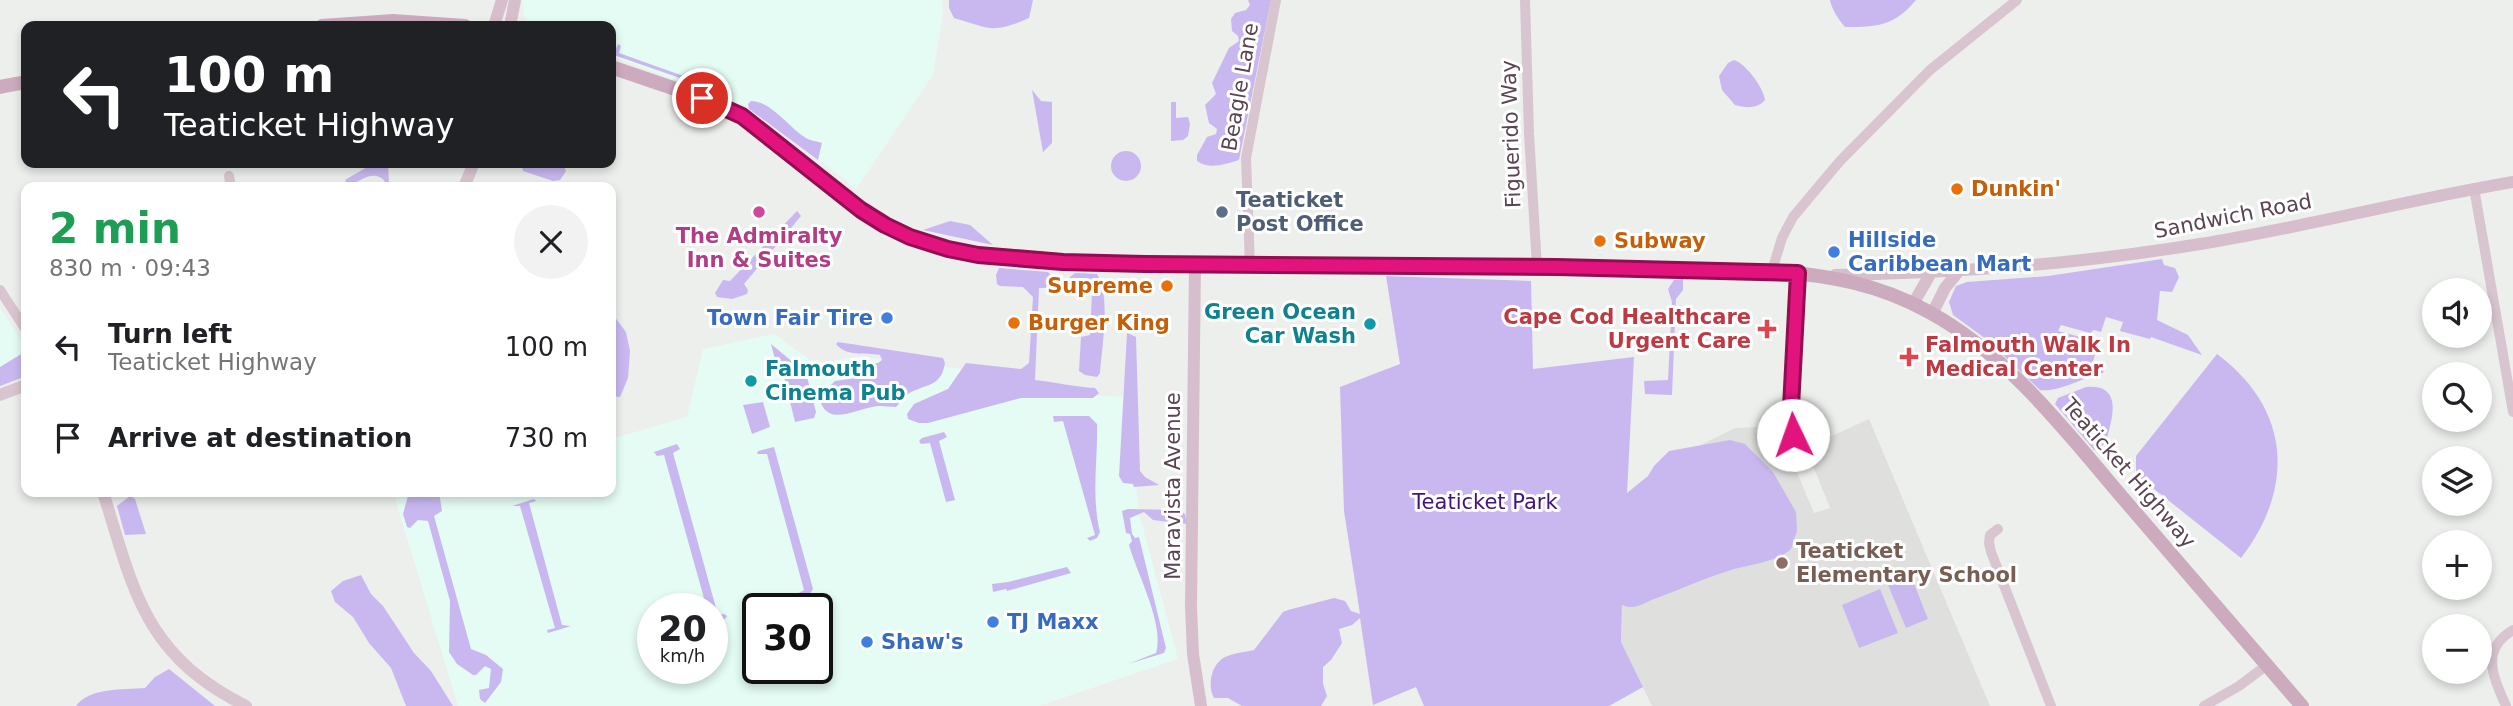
<!DOCTYPE html>
<meta charset="utf-8">
<style>
:root{--surface:#fff;--page:#f2f2f2;--text:#202124;--muted:#757577}
body{margin:0;font-family:"DejaVu Sans",sans-serif;background:var(--page);color:var(--text);height:100vh;display:flex;flex-direction:column;font-size:26px;white-space:nowrap}
*{box-sizing:border-box;margin:0}
p{font-size:23px;color:var(--muted)}
.icon{flex:none;width:38px;height:38px;fill:none;stroke:currentColor;stroke-width:2;stroke-linecap:round;stroke-linejoin:round}
.map{position:relative;flex:1;overflow:hidden}
.sheet{position:absolute;left:21px;top:182px;width:595px;height:315px;display:flex;flex-direction:column;background:var(--surface);border-radius:14px;box-shadow:0 4px 10px #0003}
.sheet>*{flex:none}
.hud{position:absolute;left:21px;top:21px;width:595px;height:147px;border-radius:14px;box-shadow:0 4px 10px #0003;background:#202124;color:#fff;overflow:hidden}
.controls{position:absolute;left:2422px;top:278px;display:grid;gap:14px}
.controls a{display:grid;place-items:center;width:70px;height:70px;border-radius:50%;background:var(--surface);box-shadow:0 4px 10px #0003;font-size:35px}
.speed{position:absolute;left:637px;top:593px;display:flex;gap:14px;font-size:35px;font-weight:700;text-align:center}
.speed>*{display:grid;place-content:center;width:91px;height:91px;border-radius:50%;background:var(--surface);box-shadow:0 4px 10px #0003;line-height:1}
.speed small{font-size:18px;font-weight:400}
.speed .limit{border:4px solid #111;border-radius:10px;background:#fff;color:#111}
.pin{position:absolute;display:grid;place-items:center;width:60px;height:60px;color:#fff;margin:-30px;border:4px solid #fff;border-radius:50%;box-shadow:0 2px 7px #0007}
.me{position:absolute;width:77px;margin:-38px;rotate:357deg;stroke-linejoin:round;filter:drop-shadow(0 0 5px #0008)}
.turn{display:flex;align-items:center;gap:24px;height:147px;padding:0 28px;font-size:32px}
.turn .icon{width:91px;height:91px;stroke-width:2.5}
.turn b{display:block;font-size:49px;line-height:60px}
.round{display:grid;place-items:center;flex:none;width:74px;height:74px;border-radius:37px;background:var(--page)}
.headline{display:flex;align-items:center;justify-content:space-between;height:119px;padding:0 28px}
h1{font-size:42px;font-weight:800;line-height:52px;color:#1e9e55}
ul{padding:0;list-style:none}
li{display:flex;align-items:center;gap:21px;height:91px;padding:0 28px}
li div{flex:1}
li b{display:block;font-size:26px}
li em{font-style:normal}
.map>svg:first-child{display:block}
.commercial{fill:#e4fcf3;fill-rule:evenodd}
.education{fill:#dfe0dd}
.green{fill:#c9b8f0}
.lines{fill:none;stroke-linecap:round;stroke-linejoin:round}
.minor{stroke:#d8c5d0;stroke-width:10}
.tertiary{stroke:#d8c5d0;stroke-width:12}
.secondary{stroke:#d7becc;stroke-width:12}
.primary{stroke:#cdabbf;stroke-width:14}
.route-casing{stroke:#940c51;stroke-width:18}
.route{stroke:#e3137d;stroke-width:12}
.food-dot{fill:#e8710a;stroke:#fff;stroke-width:2.5}
.hotel-dot{fill:#d1479c;stroke:#fff;stroke-width:2.5}
.service-dot{fill:#5c6f8a;stroke:#fff;stroke-width:2.5}
.shop-dot{fill:#3f7fe0;stroke:#fff;stroke-width:2.5}
.culture-dot{fill:#0f9aa8;stroke:#fff;stroke-width:2.5}
.health-dot{fill:#e0444e;stroke:#fff;stroke-width:2.5}
.education-dot{fill:#8d6e63;stroke:#fff;stroke-width:2.5}
.labels{text-anchor:middle;dominant-baseline:central;stroke-width:6;stroke-linejoin:round;paint-order:stroke}
.street-label{font-size:21px;fill:#5a4452;stroke:#fff}
.food-label{font-size:21px;font-weight:bold;fill:#c56008;stroke:#fff;text-anchor:start}
.service-label{font-size:21px;font-weight:bold;fill:#4e5e75;stroke:#fff;text-anchor:start}
.hotel-label{font-size:21px;font-weight:bold;fill:#b23c85;stroke:#fff}
.shop-label{font-size:21px;font-weight:bold;fill:#366cbe;stroke:#fff;text-anchor:start}
.culture-label{font-size:21px;font-weight:bold;fill:#0d838f;stroke:#fff;text-anchor:end}
.health-label{font-size:21px;font-weight:bold;fill:#be3a42;stroke:#fff;text-anchor:end}
.park-label{font-size:21px;fill:#40147d;stroke:#fff}
.education-label{font-size:21px;font-weight:bold;fill:#785e54;stroke:#fff;text-anchor:start}
</style>
<div class="map">
<svg width="2513" height="706" viewBox="0 0 2513 706">
<rect width="100%" height="100%" fill="#ecefec"/>
<g class="commercial">
<polygon points="522,0 942,0 943,13 933,75 856,189 756,110 611,56 611,26 532,26 524,17"/>
<polygon points="0,308 26,348 26,360 0,374"/>
<path d="M774,334L816,364L859,356L962,369L1022,373L1033,393L1127,397L1139,513L1178,659L1039,706H458L393,492H611V439L687,417L703,349ZM653,609H712V668H653ZM758,609H817V668H758Z"/>
</g>
<polygon class="education" points="1869,419 1990,706 1652,706 1621,642 1623,569 1668,461 1735,428 1781,426 1780,432 1814,513 1830,508 1806,448"/>
<g class="green">
<path d="M949,0H1033L1029,18C992,34 991,29 954,18L949,8Z"/>
<path d="M1248,0H1271L1239,160C1225,164 1210,170 1197,161V155L1207,137L1216,134L1217,129L1209,123L1205,105L1216,94L1212,83L1229,48L1239,41L1238,36L1232,31L1231,19L1235,13L1246,10L1250,5Z"/>
<path d="M1830,0H1916C1894,26 1878,27 1845,27C1838,19 1832,10 1830,0Z"/>
<polygon points="618,44 621,46 619,53 703,83 706,76 709,76 726,84 727,90 723,93 611,54 611,50 615,51"/>
<path d="M1734,60C1746,64 1763,87 1765,100C1758,109 1745,108 1735,105L1722,90L1719,76L1728,63Z"/>
<polygon points="1032,90 1041,101 1052,102 1052,143 1043,152"/>
<path d="M751,101C772,101 789,128 806,138C811,141 816,141 822,143L818,160L749,109L748,104Z"/>
<polygon points="1171,102 1176,102 1176,118 1188,117 1190,124 1188,136 1183,140 1171,141"/>
<circle cx="1126" cy="166" r="15"/>
<path d="M374,163H388L389,182L386,183C376,168 361,180 348,187L345,180Z"/>
<polygon points="521,163 558,163 564,166 566,171 560,180 553,181 523,171"/>
<polygon points="797,211 801,216 744,284 748,290 747,294 732,299 717,297 715,293 723,280 730,281"/>
<polygon points="950,221 970,225 993,245 923,230"/>
<path d="M2162,259L2164,265L2175,268L2179,277L2172,292L2160,291L2157,320L2188,335L2202,355L2151,337L2150,339L2120,331L2123,322L2106,317L2101,332L2094,330L2090,333L2061,325L2058,331L2088,339L2090,344L2097,347L2093,362L2105,366L2103,373C2084,377 2058,393 2040,390L1986,339L1953,315L1949,302L1956,286L1967,282L2048,276Z"/>
<path d="M999,268L1048,272L1055,280V288H1039L1035,380C1056,382 1074,387 1095,388L1099,393L1093,398H1021L928,423H919L908,419L907,414L914,404L948,389L966,363L1021,369L1029,363L1033,297L1023,287L1000,286L997,284L996,275Z"/>
<path d="M1075,273L1097,274C1111,297 1102,346 1100,373L1097,377L1085,375L1079,371L1081,337L1090,335L1092,292L1077,291L1071,287L1070,277Z"/>
<path d="M1386,276L1531,281L1533,369L1634,357L1627,493L1648,476L1654,466L1669,451L1730,440L1745,444L1773,472L1796,512L1797,531L1791,549C1776,562 1753,564 1734,569C1708,577 1683,588 1657,598C1644,602 1636,611 1622,605L1621,642L1643,687L1609,706H1424L1416,687L1373,705L1360,618L1352,625L1339,629L1342,643L1331,660L1323,667V684L1327,696L1321,706H1242L1228,698H1214C1207,686 1211,664 1225,657C1234,653 1245,652 1254,650L1283,612L1288,610L1334,598L1345,601L1351,611L1360,614L1344,511L1340,387L1400,364Z"/>
<polygon points="1683,279 1683,290 1676,299 1672,395 1645,394 1644,381 1668,380 1672,302 1668,289 1674,280"/>
<polygon points="611,312 626,332 630,351 628,378 620,397 611,396"/>
<polygon points="1127,333 1136,337 1140,471 1145,477 1159,485 1134,487 1133,484 1123,483 1119,476"/>
<path d="M838,342L943,358L945,363C941,388 926,383 908,394C903,398 900,403 896,407C888,407 880,405 872,407C851,411 826,427 819,397L835,381L855,378L866,364L878,363L882,360L880,355C865,352 846,357 836,344Z"/>
<polygon points="771,344 806,373 816,412 814,418 795,422 783,373 779,374"/>
<polygon points="26,351 26,376 0,386 0,367"/>
<path d="M2217,354C2291,409 2295,488 2241,558L2139,477L2136,471V456Z"/>
<path d="M2086,387C2114,384 2116,404 2110,426C2108,435 2106,445 2097,451L2094,450L2055,404L2058,398Z"/>
<polygon points="763,402 770,427 752,434 743,405"/>
<path d="M1053,416H1089L1097,424C1098,461 1091,495 1100,532L1097,538L1090,541L1087,538L1095,535L1063,421L1054,422Z"/>
<polygon points="944,432 947,437 939,441 955,500 946,502 930,443 921,444 919,441 922,438"/>
<polygon points="677,444 680,449 673,453 718,615 724,614 727,616 725,619 712,622 712,609 707,609 664,455 657,456 654,452"/>
<polygon points="774,447 813,589 810,594 800,597 797,594 804,590 767,454 757,454 758,451"/>
<polygon points="409,492 439,492 442,511 434,516 471,649 486,655 503,669 501,682 485,703 480,699 479,690 489,688 491,669 485,666 476,675 473,675 457,664 449,652 450,601 428,521 418,520 410,528 407,527 403,514"/>
<polygon points="130,496 135,499 146,534 125,535 117,506"/>
<polygon points="534,499 536,501 529,503 562,625 571,626 548,633 547,630 555,628 520,506 512,506"/>
<path d="M1128,509L1179,510L1185,514L1187,524L1153,520L1144,512L1130,518L1132,534L1135,538L1139,537L1166,648L1164,653L1128,664L1156,653C1165,625 1137,574 1129,545L1132,541L1130,534L1126,533L1122,511Z"/>
<polygon points="1067,567 1071,573 1007,591 1006,589 993,592 992,584 1008,582"/>
<polygon points="361,575 371,594 383,606 414,653 431,671 453,706 406,706 391,668 369,643 353,617 335,602 331,591 343,581"/>
<polygon points="1911,576 1928,619 1906,628 1888,585"/>
<polygon points="1880,589 1898,633 1859,648 1842,605"/>
<path d="M169,669L215,706H76C90,687 123,690 145,688L155,677Z"/>
</g>
<g class="lines">
<g class="minor">
<polyline points="1525,0 1529,134 1537,267"/>
<polyline points="229,176 231,187"/>
<polyline points="2474,188 2513,412"/>
<polyline points="1250,266 1246,158 1276,0"/>
<polyline points="1772,271 1782,238 1793,217 1840,161 1930,70 2017,0"/>
<polyline points="0,290 26,330"/>
<polyline points="1793,435 1790,426 1798,273"/>
<polyline points="1998,529 1990,535 1989,543 1991,552 2051,706"/>
<polyline points="2204,706 2239,686 2267,665"/>
<path d="M2506,706C2494,678 2479,650 2513,630"/>
</g>
<g class="tertiary">
<polyline points="464,187 474,163"/>
<polyline points="0,395 26,385"/>
<path d="M103,492C134,591 144,655 246,706"/>
</g>
<g class="secondary">
<polyline points="494,26 502,0"/>
<polyline points="510,26 515,0"/>
<polyline points="1195,265 1191,607 1193,654 1201,706"/>
<path d="M1835,275C1958,273 2079,264 2200,244C2305,227 2408,200 2513,182"/>
<polyline points="1913,304 1932,271"/>
<polyline points="1932,314 1945,288 1958,272"/>
</g>
<g class="primary">
<polyline points="322,26 393,21 465,26"/>
<path d="M611,67L702,98L742,116L861,210L885,225L910,237L962,253L1013,259L1124,263L1772,271C1828,275 1879,284 1929,312C2008,355 2065,430 2122,497C2182,567 2242,637 2302,706"/>
<polyline points="0,87 26,82"/>
</g>
</g>
<g class="lines">
<defs>
<polyline id="route" points="702,98 742,116 861,210 885,225 910,237 948,249 978,255 1063,262 1145,264 1557,267 1798,273 1790,426 1793,435"/>
</defs>
<use href="#route" class="route-casing"/>
<use href="#route" class="route"/>
</g>
<g class="food-dot">
<circle cx="1957" cy="189" r="7"/>
<circle cx="1600" cy="241" r="7"/>
<circle cx="1167" cy="286" r="7"/>
<circle cx="1014" cy="323" r="7"/>
</g>
<circle class="hotel-dot" cx="759" cy="212" r="7"/>
<circle class="service-dot" cx="1222" cy="212" r="7"/>
<g class="shop-dot">
<circle cx="1834" cy="252" r="7"/>
<circle cx="887" cy="318" r="7"/>
<circle cx="993" cy="622" r="7"/>
<circle cx="867" cy="642" r="7"/>
</g>
<g class="culture-dot">
<circle cx="1370" cy="324" r="7"/>
<circle cx="751" cy="381" r="7"/>
</g>
<g class="health-dot">
<path d="M1763.5 318.5h7v7h7v7h-7v7h-7v-7h-7v-7h7z"/>
<path d="M1905.5 346.5h7v7h7v7h-7v7h-7v-7h-7v-7h7z"/>
</g>
<circle class="education-dot" cx="1782" cy="563" r="7"/>
<g class="labels">
<g class="street-label">
<text transform="translate(1240 87) rotate(-80)">Beagle Lane</text>
<text transform="translate(1511 134) rotate(-92)">Figuerido Way</text>
<text transform="translate(2233 216) rotate(-11)">Sandwich Road</text>
<text transform="translate(2129 473) rotate(49)">Teaticket Highway</text>
<text transform="translate(1173 486) rotate(-90)">Maravista Avenue</text>
</g>
<g class="food-label">
<text x="1971" y="189">Dunkin'</text>
<text x="1614" y="241">Subway</text>
<text x="1153" y="286" text-anchor="end">Supreme</text>
<text x="1028" y="323">Burger King</text>
</g>
<g class="service-label">
<text x="1236" y="200">Teaticket<tspan x="1236" dy="24">Post Office</tspan></text>
</g>
<g class="hotel-label">
<text x="759" y="236">The Admiralty<tspan x="759" dy="24">Inn &amp; Suites</tspan></text>
</g>
<g class="shop-label">
<text x="1848" y="240">Hillside<tspan x="1848" dy="24">Caribbean Mart</tspan></text>
<text x="873" y="318" text-anchor="end">Town Fair Tire</text>
<text x="1007" y="622">TJ Maxx</text>
<text x="881" y="642">Shaw's</text>
</g>
<g class="culture-label">
<text x="1356" y="312">Green Ocean<tspan x="1356" dy="24">Car Wash</tspan></text>
<text x="765" y="369" text-anchor="start">Falmouth<tspan x="765" dy="24">Cinema Pub</tspan></text>
</g>
<g class="health-label">
<text x="1751" y="317">Cape Cod Healthcare<tspan x="1751" dy="24">Urgent Care</tspan></text>
<text x="1925" y="345" text-anchor="start">Falmouth Walk In<tspan x="1925" dy="24">Medical Center</tspan></text>
</g>
<g class="park-label">
<text x="1485" y="502">Teaticket Park</text>
</g>
<g class="education-label">
<text x="1796" y="551">Teaticket<tspan x="1796" dy="24">Elementary School</tspan></text>
</g>
</g>
</svg>
<div class="controls">
<a><svg class="icon" aria-label="sound" viewBox="0 0 24 24"><path d="M4 9h4l5-4v14l-5-4H4zM17 9q2 3 0 6"/></svg></a>
<a><svg class="icon" aria-label="search" viewBox="0 0 24 24"><circle cx="10" cy="10" r="6"/><path d="M15 15l6 6"/></svg></a>
<a><svg class="icon" aria-label="layers" viewBox="0 0 24 24"><path d="M12 4l9 5-9 5-9-5zM3 14l9 5 9-5"/></svg></a>
<a>+</a>
<a>−</a>
</div>
<div class="speed"><div>20<small>km/h</small></div><div class="limit">30</div></div>
<div class="pin" style="left:702px;top:98px;background:#d93025"><svg class="icon" aria-label="arrive" viewBox="0 0 24 24"><path d="M6 21V4h12l-3 4 3 4H6"/></svg></div>
<svg class="me" style="left:1793px;top:435px" viewBox="-20 -20 40 40"><circle r="19" fill="#fff"/><path d="M0-13L10 11 0 6-10 11z" fill="#e3137d"/></svg>
<div class="hud">
<div class="turn"><svg class="icon" aria-label="left" viewBox="0 0 24 24"><path d="M17 20v-9H6M10 6l-5 5 5 5"/></svg><div><b>100 m</b>Teaticket Highway</div></div>
</div>
<section class="sheet">
<div class="headline"><div><h1>2 min</h1><p>830 m · 09:43</p></div><a class="round"><svg class="icon" aria-label="close" viewBox="0 0 24 24"><path d="M6 6l12 12M18 6L6 18"/></svg></a></div>
<ul>
<li><svg class="icon" aria-label="left" viewBox="0 0 24 24"><path d="M17 20v-9H6M10 6l-5 5 5 5"/></svg><div><b>Turn left</b><p>Teaticket Highway</p></div><em>100 m</em></li>
<li><svg class="icon" aria-label="arrive" viewBox="0 0 24 24"><path d="M6 21V4h12l-3 4 3 4H6"/></svg><div><b>Arrive at destination</b></div><em>730 m</em></li>
</ul>
</section>
</div>
